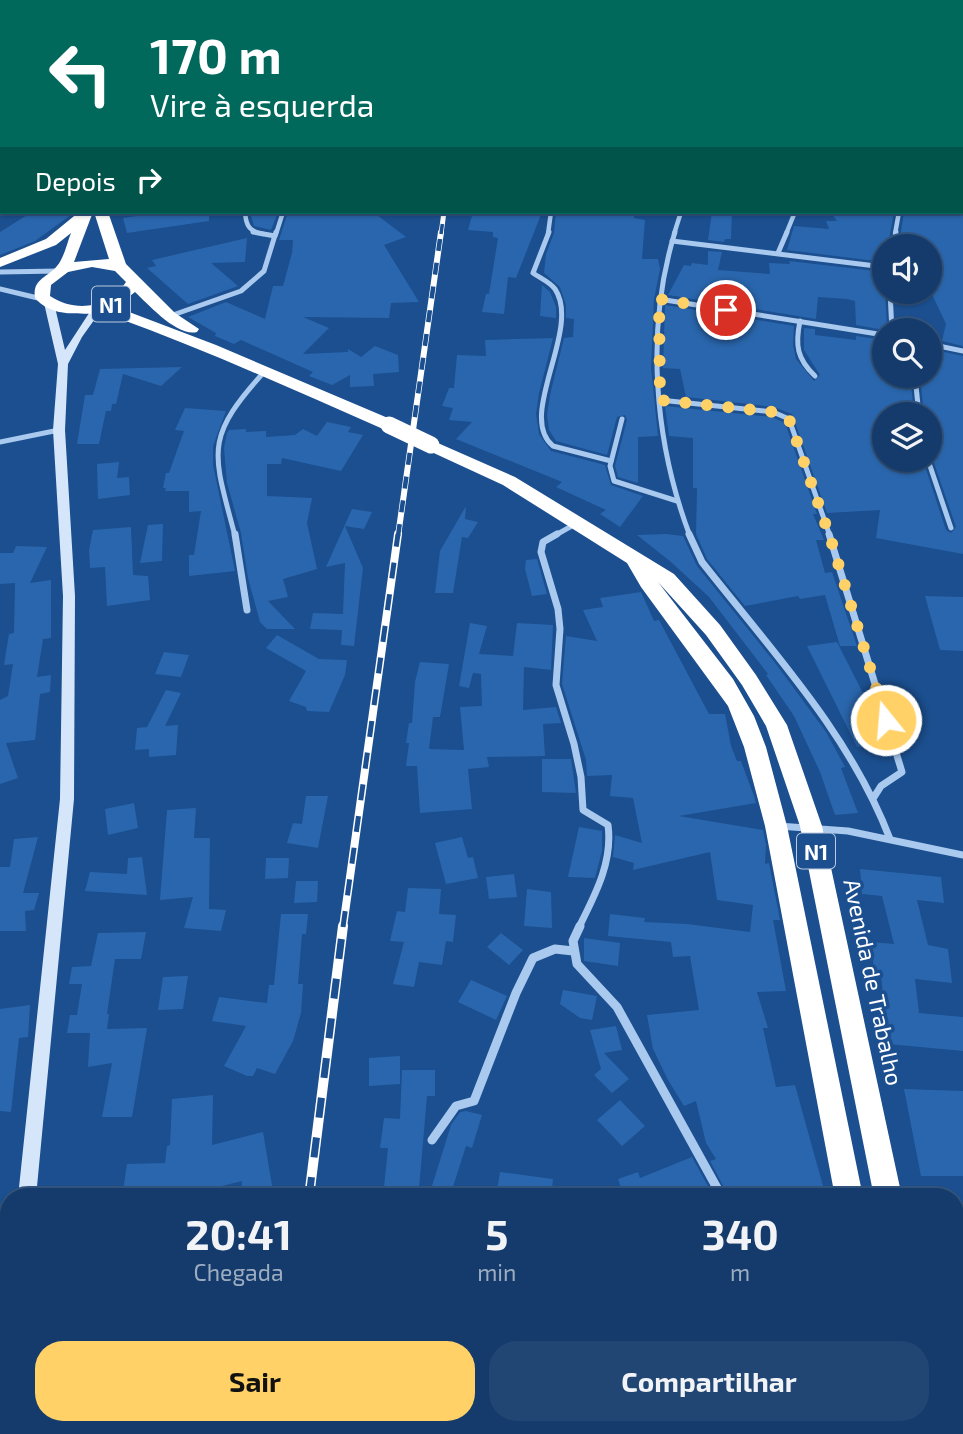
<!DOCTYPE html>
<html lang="pt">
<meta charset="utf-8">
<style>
:root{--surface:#143b6b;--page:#214673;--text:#f1f3f6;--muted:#9dadc1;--line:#33557e;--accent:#ffd166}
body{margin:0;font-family:"Exo 2",sans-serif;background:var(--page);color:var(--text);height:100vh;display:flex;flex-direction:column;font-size:26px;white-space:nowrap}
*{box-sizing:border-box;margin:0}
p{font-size:23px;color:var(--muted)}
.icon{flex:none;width:38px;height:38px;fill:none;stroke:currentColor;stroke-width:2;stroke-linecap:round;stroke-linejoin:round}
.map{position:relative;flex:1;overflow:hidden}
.side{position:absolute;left:0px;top:1188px;width:964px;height:247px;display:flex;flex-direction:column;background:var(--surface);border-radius:28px 28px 0 0;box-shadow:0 2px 5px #0004,0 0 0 2px var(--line)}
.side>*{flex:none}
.top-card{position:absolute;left:0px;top:0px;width:964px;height:214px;box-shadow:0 2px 5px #0004,0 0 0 2px var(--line);background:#00695c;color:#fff;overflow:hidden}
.fabs{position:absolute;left:872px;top:234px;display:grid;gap:14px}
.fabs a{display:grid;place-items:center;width:70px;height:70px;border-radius:50%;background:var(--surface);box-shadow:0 2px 5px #0004,0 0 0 2px var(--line);font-size:35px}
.pin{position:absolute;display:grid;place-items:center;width:60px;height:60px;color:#fff;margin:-30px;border:4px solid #fff;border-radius:50%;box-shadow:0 2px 7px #0007}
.me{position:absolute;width:77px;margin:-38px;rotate:343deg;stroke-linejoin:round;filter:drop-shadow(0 0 5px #0008)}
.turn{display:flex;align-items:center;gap:24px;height:147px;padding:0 35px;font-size:32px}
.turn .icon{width:91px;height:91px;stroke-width:2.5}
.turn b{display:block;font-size:49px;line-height:60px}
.then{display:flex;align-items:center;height:66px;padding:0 35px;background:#0003;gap:14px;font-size:26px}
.eta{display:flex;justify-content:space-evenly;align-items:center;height:119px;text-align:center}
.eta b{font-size:42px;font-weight:700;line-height:49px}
.action{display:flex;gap:14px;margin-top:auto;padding:14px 35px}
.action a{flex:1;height:80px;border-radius:28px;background:var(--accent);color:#111;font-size:28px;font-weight:700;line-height:80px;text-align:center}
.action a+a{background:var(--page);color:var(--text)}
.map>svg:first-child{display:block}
.building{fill:#2a66ad}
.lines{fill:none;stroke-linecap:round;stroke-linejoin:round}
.street-far3{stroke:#a9c9ee;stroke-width:4.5}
.street-far2{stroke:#a9c9ee;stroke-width:5}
.street-far1{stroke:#a9c9ee;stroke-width:7}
.street{stroke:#a9c9ee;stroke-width:9}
.secondary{fill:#d6e6fa;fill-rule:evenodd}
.highway{fill:#fff;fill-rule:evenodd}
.rail-far3-casing{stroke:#fff;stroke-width:5}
.rail-far2-casing{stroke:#fff;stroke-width:6}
.rail-far1-casing{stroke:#fff;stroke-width:8}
.rail-casing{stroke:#fff;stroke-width:10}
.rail-far3{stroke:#1b4f8f;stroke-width:3.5;stroke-dasharray:10;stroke-linecap:butt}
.rail-far2{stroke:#1b4f8f;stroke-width:4.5;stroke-dasharray:12;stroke-linecap:butt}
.rail-far1{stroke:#1b4f8f;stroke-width:5;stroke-dasharray:16;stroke-linecap:butt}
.rail{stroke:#1b4f8f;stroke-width:7;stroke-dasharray:20;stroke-linecap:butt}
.highway-bridge{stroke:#fff;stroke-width:17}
.route{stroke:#ffd166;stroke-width:12;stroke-dasharray:0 21.6}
.labels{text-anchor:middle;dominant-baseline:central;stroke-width:7;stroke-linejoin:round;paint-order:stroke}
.shield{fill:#1b4f8f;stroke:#bbcadd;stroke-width:2}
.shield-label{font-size:21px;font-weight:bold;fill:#fff}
.street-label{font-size:23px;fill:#fff;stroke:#1b4f8f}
</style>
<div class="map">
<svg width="963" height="1434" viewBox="0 0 963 1434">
<rect width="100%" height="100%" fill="#1b4f8f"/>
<g class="building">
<polygon points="32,212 75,212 35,241 0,255 0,232"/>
<polygon points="164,212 209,212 209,221 127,233 123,218"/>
<polygon points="250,212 278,212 271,230 254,226"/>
<polygon points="288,212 373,212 406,237 384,245 419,302 391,303 389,318 303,317 329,328 303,354 348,352 348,349 361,357 375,346 398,355 399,372 373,374 374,386 350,387 350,375 332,385 309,376 313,372 241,340 234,344 215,336 216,333 188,317 226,302 265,319 273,286 283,286 292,253 293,240 279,240"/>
<polygon points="473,212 519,212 519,216 542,212 516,278 508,277 504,314 482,312 486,294 489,294 498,238 493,237 493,232 468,230"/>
<polygon points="556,212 634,212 634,218 645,220 642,259 658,259 660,269 654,299 651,368 658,436 638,437 638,483 618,477 615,466 627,420 625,415 617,417 607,455 556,441 549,430 547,415 550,395 564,338 573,337 574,319 566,318 566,305 560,287 544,273 546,254 554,233"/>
<polygon points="712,212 732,212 731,239 725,239 724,242 708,240"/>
<polygon points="858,212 894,212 888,245 884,245 884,262 787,250 794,226 829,229 826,221 837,221 832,214"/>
<polygon points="904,212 963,212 963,346 942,341 946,324 929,288 929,247 899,244"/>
<polygon points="247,238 245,262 211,263 238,286 188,304 147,268 156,266 152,260"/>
<polygon points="708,251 722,252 718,270 770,274 769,263 790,264 789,261 884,272 887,328 884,330 856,325 855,301 847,299 818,297 816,319 668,295 684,265 691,266 692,263 708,265"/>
<polygon points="542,285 550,292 556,307 556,318 540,316"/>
<polygon points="665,305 794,326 793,345 796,359 814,381 820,375 804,350 804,328 815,329 815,335 856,340 856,336 884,340 884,376 910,376 914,413 884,412 884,460 923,460 946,530 951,533 956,527 932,457 929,414 924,414 920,376 929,376 929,356 938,357 939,351 963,356 963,554 876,538 880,510 827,513 792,414 774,407 686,397 680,369 663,368"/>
<polygon points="553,338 539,393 536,414 539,434 551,451 605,465 611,485 643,496 620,527 600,514 606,510 556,487 562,482 456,439 472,422 449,420 453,408 442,406 449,388 454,388 457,355 486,356 485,340"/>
<polygon points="182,367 161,386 123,374 116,404 112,404 111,411 106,411 99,444 77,444 85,395 93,395 100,369"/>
<polygon points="665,406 772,417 785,423 817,514 813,514 824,540 816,540 825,573 832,572 857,646 840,646 825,595 800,599 798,596 745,606 707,559 696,534 697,488 693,488 693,438 669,436"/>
<polygon points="185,408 226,411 213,446 213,465 235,571 189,576 189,555 194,555 201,511 189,512 189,491 165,491 166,488 163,488 166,473 169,473 184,431 175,430"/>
<polygon points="327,422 351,427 348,432 363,435 341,471 282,458 281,464 267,464 267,496 312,498 307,523 317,569 283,579 288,597 268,601 295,629 267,629 260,622 248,578 241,533 227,483 224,448 227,433 229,430 246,429 246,432 266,431 266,437 295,435 303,429 317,436"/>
<polygon points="119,462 117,478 129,477 130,495 98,499 97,464"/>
<polygon points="466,506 465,519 478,522 468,538 462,537 453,593 435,593 440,551"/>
<polygon points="352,509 372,512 364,529 345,526 363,568 354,646 341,645 342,630 310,629 313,613 343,614 345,563 326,567"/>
<polygon points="163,524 162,561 140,563 148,525"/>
<polygon points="131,527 133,575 148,576 150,600 107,606 105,567 90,568 89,550 93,530"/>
<polygon points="666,534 683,536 697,566 776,664 826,732 845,767 841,768 858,813 835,815 820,772 794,716 766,675 768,674 709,597 671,562 637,535"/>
<polygon points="16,546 47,547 30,583 51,580 51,638 43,639 37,677 51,675 50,692 40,694 35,740 6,743 18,778 0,784 0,700 8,696 13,664 4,665 9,634 14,633 15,583 0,584 0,553 13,553"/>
<polygon points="537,559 547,594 532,596 525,569 526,560"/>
<polygon points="641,592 654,621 659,620 709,714 725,714 731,746 737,761 741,761 754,796 756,803 679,816 763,830 766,845 765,864 769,863 780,920 773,920 786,991 757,992 768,1028 763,1028 776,1087 795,1085 826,1197 729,1197 710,1161 716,1159 706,1143 696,1101 684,1106 668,1080 653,1049 647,1015 699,1010 690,956 673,957 671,942 608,936 610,914 645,918 644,922 687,924 750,932 753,905 717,900 710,852 633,870 634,863 613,857 615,835 642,843 633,798 610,796 612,775 587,776 586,760 562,684 566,636 597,641 583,610 603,607 600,598"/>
<polygon points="925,596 963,597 963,651 940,650"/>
<polygon points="470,623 487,626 479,654 513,656 517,623 553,625 551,670 524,667 523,710 556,707 561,723 543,724 545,756 487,757 489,767 468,769 472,809 420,813 417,766 406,766 409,743 406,743 409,723 412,723 415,682 420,662 449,664 440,717 433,717 429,749 464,750 460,707 482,706 481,674 473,673 469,688 459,686"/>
<polygon points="277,635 319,659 347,660 345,675 329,712 307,711 306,707 289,701 306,671 266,648"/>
<polygon points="837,642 870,707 875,723 871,723 879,745 857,747 807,646"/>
<polygon points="164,652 189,655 181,677 155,674"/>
<polygon points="166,690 181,693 165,726 178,725 176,755 149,757 149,749 135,750 137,728 147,727"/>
<polygon points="542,759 571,759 576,793 542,792"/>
<polygon points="306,796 328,796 318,848 287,843 293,823 302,824"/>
<polygon points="134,803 138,828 108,835 105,809"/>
<polygon points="196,808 194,838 210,838 209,909 226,910 221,931 184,928 193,897 160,900 167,810"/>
<polygon points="579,827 602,831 602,851 595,878 568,877"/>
<polygon points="38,837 23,893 39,893 34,910 25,911 26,931 0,931 0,867 10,867 14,839"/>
<polygon points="462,837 468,858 473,857 478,878 446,884 435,843"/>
<polygon points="142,857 147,895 85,891 90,872 127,874 128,858"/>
<polygon points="266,858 289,858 288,878 265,879"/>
<polygon points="860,869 941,877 944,903 917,900 928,945 948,949 952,983 915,979 919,1013 963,1017 963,1051 888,1044 881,975 874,974 872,942 894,944 882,896 862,894"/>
<polygon points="514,874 517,897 489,899 486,877"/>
<polygon points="296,881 318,881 317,902 294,903"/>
<polygon points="408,888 441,889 439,914 456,915 453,942 446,941 442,965 419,962 414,987 393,984 404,942 390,941 397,911 405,912"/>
<polygon points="527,889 551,892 552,928 524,926"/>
<polygon points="281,914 308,914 306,934 302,934 298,984 303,984 301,1013 293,1041 275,1074 257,1068 253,1076 247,1076 224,1066 246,1026 212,1021 219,997 267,1003 269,985 274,985"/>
<polygon points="146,932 141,959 115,959 107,1014 109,1014 107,1029 147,1028 132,1117 102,1117 112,1063 88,1067 90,1033 67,1033 70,1015 77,1015 82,984 69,984 72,967 91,966 98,933"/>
<polygon points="501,933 523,950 509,965 487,947"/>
<polygon points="584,938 620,943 618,966 584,961"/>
<polygon points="188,976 183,1009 158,1010 163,977"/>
<polygon points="471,980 507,996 496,1020 458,1002"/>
<polygon points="563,990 597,996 592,1020 580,1018 560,1004"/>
<polygon points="30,1005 28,1037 19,1038 11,1112 0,1111 0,1009"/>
<polygon points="616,1026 622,1050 604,1053 629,1079 612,1093 594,1075 601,1069 590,1030"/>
<polygon points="400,1056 400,1084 369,1086 369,1058"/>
<polygon points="402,1070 435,1070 435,1096 427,1096 419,1189 384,1187 388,1148 380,1148 384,1118 400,1119"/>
<polygon points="904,1089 963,1091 963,1176 921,1176"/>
<polygon points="213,1095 212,1145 263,1132 274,1197 241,1197 242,1181 186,1195 122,1197 127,1164 165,1163 167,1146 170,1145 172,1099"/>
<polygon points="620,1100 645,1126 622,1146 597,1120"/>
<polygon points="466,1111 482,1115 472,1148 466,1146 452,1190 431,1189 451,1125 460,1112"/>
<polygon points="692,1157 714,1197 624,1197 618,1179 638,1172 640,1178"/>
<polygon points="500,1172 553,1179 551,1197 496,1197"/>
</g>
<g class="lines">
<g class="street-far3">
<path d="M245,212C246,226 249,231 263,234"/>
<polyline points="276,234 283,212"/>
<polyline points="548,234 551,212"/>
<polyline points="674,234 681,212"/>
<polyline points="786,234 795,212"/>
<polyline points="895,234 899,212"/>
</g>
<g class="street-far2">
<polyline points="253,232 275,236"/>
<path d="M549,232L533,273C540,278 550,282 555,289C582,329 516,416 553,446L611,461"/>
<path d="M675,232C645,329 654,441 690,536"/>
<polyline points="672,241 884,267"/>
<polyline points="893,247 896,232"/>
<polyline points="778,253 787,232"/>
<polyline points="0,272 59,271"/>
<polyline points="0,289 42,299"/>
<polyline points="890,292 892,331"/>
<polyline points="659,299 884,335"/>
<polyline points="170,316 241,291 264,271 276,232"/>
<path d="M800,321C795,345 797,359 815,376"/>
<polyline points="929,344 963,351"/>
<polyline points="915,376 919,415"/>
<polyline points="660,400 773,412 789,419 830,536"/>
<polyline points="622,419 610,466 614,481 677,501"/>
<polyline points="0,442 59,430"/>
<polyline points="928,460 951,528"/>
<path d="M235,536C213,452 203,439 265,371"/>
<polyline points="554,536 577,523"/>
</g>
<g class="street-far1">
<polyline points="235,534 247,610"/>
<path d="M557,534L543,542L541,552L558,609L560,629L556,685L574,744L581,777L583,810L608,825C613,862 595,895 579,927"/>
<path d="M689,534L702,562C771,650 850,734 890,839"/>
<polyline points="829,534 902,772 881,786 874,797"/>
<polyline points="778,826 848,831 963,855"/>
</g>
<g class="street">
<polyline points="580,926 573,941 577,964 617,1007 722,1197"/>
<polyline points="432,1140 456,1106 474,1101 516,993 533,958 555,949 573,951"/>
<polyline points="543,1434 544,1426"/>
</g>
<g class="secondary">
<polygon points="49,300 54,303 65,350 93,307 102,309 82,337 68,364 65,430 75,596 74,799 36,1197 18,1197 60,799 63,596 53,430 58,364 44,303"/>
<polygon points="9,1303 9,1374 7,1378 0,1381 0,1311 2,1306"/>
</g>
<g class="highway">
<polygon points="158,0 168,0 157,2"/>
<path d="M79,212H93L74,262L109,259L94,212H108L126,264L175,313L199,329L197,332C177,337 148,304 135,292L116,307L216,345L395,421L397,425L389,430L383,429C294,390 206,350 115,317C89,308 57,323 35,298C32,279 47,278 57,266C64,258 67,243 71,233L56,245L0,267V258L46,239ZM92,267L115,271L126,282C110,308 75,313 50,296L51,285L68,272Z"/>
<polygon points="431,440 515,477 674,574 720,625 756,675 787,725 822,826 902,1197 874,1197 800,826 766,726 742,685 706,635 658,582 733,679 754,716 766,747 787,826 863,1197 835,1197 765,826 744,747 728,706 641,587 627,563 503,485 425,449 422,445 425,441"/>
<polygon points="879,1426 910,1426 912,1434 880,1434"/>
<polygon points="921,1426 951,1426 953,1434 921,1434"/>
</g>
<defs>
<polyline id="rail-far3" points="441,234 444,212"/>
<polyline id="rail-far2" points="398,536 441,232"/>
<polyline id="rail-far1" points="343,927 398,534"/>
<g id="rail">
<polyline points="309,1197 343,926"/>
<polyline points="280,1434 281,1426"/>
</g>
</defs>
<use href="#rail-far3" class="rail-far3-casing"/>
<use href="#rail-far2" class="rail-far2-casing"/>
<use href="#rail-far1" class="rail-far1-casing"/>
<use href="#rail" class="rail-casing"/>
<use href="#rail-far3" class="rail-far3"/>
<use href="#rail-far2" class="rail-far2"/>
<use href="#rail-far1" class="rail-far1"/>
<use href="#rail" class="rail"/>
<polyline class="highway-bridge" points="389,425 431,445"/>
</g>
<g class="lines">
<polyline class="route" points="726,310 659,299 660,400 774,412 789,419 831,540 886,720"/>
</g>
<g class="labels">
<g class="shield">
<rect x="92" y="286.5" width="38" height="35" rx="5"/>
<rect x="797" y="833.5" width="38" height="35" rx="5"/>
</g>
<g class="shield-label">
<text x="111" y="304">N1</text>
<text x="816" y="851">N1</text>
</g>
<g class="street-label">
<text transform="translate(874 982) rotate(78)">Avenida de Trabalho</text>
</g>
</g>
</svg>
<div class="fabs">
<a><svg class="icon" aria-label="sound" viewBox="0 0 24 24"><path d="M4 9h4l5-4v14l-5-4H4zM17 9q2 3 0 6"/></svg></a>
<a><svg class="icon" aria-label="search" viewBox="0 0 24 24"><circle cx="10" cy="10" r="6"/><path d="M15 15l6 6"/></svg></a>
<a><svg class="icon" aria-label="layers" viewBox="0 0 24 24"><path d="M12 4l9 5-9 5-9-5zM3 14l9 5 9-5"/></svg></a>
</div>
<div class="pin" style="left:726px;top:310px;background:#d93025"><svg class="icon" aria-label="arrive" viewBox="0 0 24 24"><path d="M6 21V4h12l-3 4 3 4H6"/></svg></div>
<svg class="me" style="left:886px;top:720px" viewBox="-20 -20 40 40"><circle r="17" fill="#ffd166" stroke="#fff" stroke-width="3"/><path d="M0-11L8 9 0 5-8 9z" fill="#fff"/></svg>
<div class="top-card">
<div class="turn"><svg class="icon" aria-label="left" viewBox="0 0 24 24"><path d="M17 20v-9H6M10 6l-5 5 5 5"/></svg><div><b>170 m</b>Vire à esquerda</div></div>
<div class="then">Depois<svg class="icon" aria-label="right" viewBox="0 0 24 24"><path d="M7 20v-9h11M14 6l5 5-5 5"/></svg></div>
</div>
<section class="side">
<div class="eta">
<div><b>20:41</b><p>Chegada</p></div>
<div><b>5</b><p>min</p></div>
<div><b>340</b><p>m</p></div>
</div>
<div class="action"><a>Sair</a><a>Compartilhar</a></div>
</section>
</div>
